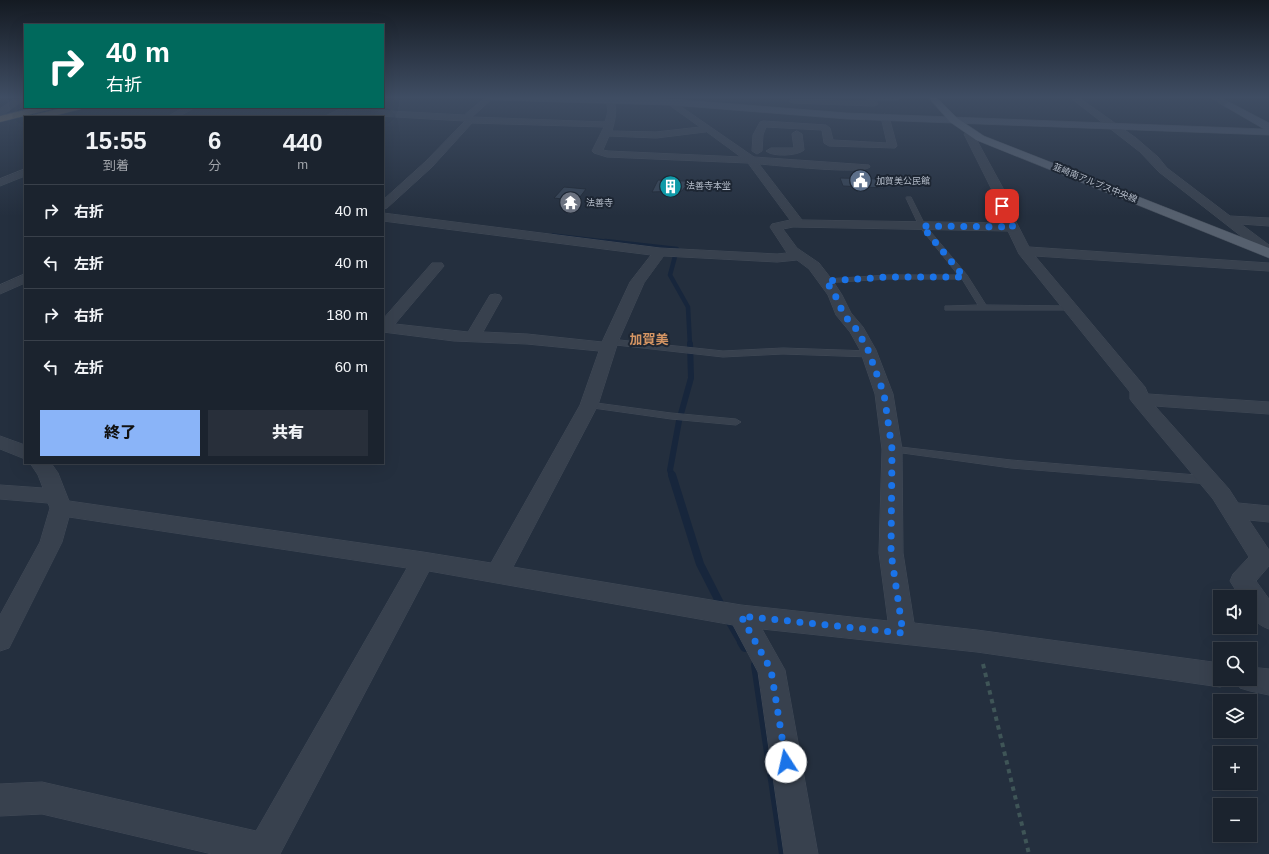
<!DOCTYPE html>
<html lang="ja">
<meta charset="utf-8">
<style>
:root{--surface:#1b232e;--page:#282f3a;--text:#f1f3f6;--muted:#a0a4aa;--line:#39404a;--accent:#8ab4f8}
body{margin:0;font-family:Helvetica,"Noto Sans JP",sans-serif;background:var(--page);color:var(--text);height:100vh;display:flex;flex-direction:column;font-size:15px;white-space:nowrap}
*{box-sizing:border-box;margin:0}
p{font-size:13px;color:var(--muted)}
.icon{flex:none;width:22px;height:22px;fill:none;stroke:currentColor;stroke-width:2;stroke-linecap:round;stroke-linejoin:round}
.map{position:relative;flex:1;overflow:hidden}
.sheet{position:absolute;left:24px;top:116px;width:360px;height:348px;display:flex;flex-direction:column;background:var(--surface);border-radius:0px;box-shadow:0 4px 16px #0002,0 0 0 1px var(--line)}
.sheet>*{flex:none}
.top-card{position:absolute;left:24px;top:24px;width:360px;height:84px;border-radius:0px;box-shadow:0 4px 16px #0002,0 0 0 1px var(--line);background:#00695c;color:#fff;overflow:hidden}
.buttons{position:absolute;left:1213px;top:590px;display:grid;gap:8px}
.buttons a{display:grid;place-items:center;width:44px;height:44px;border-radius:0px;background:var(--surface);box-shadow:0 4px 16px #0002,0 0 0 1px var(--line);font-size:20px}
.pin{position:absolute;display:grid;place-items:center;width:34px;height:34px;color:#fff;margin:-17px;border-radius:8px;box-shadow:0 2px 6px #0006}
.me{position:absolute;width:44px;margin:-22px;rotate:350deg;stroke-linejoin:round;filter:drop-shadow(0 0 3px #0008)}
.turn{display:flex;align-items:center;gap:14px;height:84px;padding:0 16px;font-size:18px}
.turn .icon{width:52px;height:52px;stroke-width:2.5}
.turn b{display:block;font-size:28px;line-height:34px}
.eta{display:flex;justify-content:space-evenly;align-items:center;height:68px;text-align:center}
.eta b{font-size:24px;font-weight:800;line-height:28px}
.cta{display:flex;gap:8px;margin-top:auto;padding:8px 16px}
.cta a{flex:1;height:46px;border-radius:0px;background:var(--accent);color:#111;font-size:16px;font-weight:800;line-height:46px;text-align:center}
.cta a+a{background:var(--page);color:var(--text)}
ul{padding:0;list-style:none}
li{display:flex;align-items:center;gap:12px;height:52px;padding:0 16px;border-top:1px solid var(--line)}
li div{flex:1}
li b{display:block;font-size:15px}
li em{font-style:normal}
.map>svg:first-child{display:block}
.lines{fill:none;stroke-linecap:round;stroke-linejoin:round}
.stream-far4{stroke:#17263c;stroke-width:3.5}
.stream-far3{stroke:#17263c;stroke-width:4.5}
.stream-far2{stroke:#17263c;stroke-width:6}
.stream-far1{stroke:#17263c;stroke-width:8}
.stream{stroke:#17263c;stroke-width:10}
.building{fill:#364354;stroke:#1f2835}
.lane-casing{stroke:#414a57;stroke-width:1}
.street-casing{stroke:#414a57;stroke-width:1}
.secondary-casing{stroke:#414a57;stroke-width:1}
.primary-casing{stroke:#414a57;stroke-width:1}
.highway-casing{stroke:#434c59;stroke-width:1}
.path{stroke:#3f5557;stroke-width:4;stroke-dasharray:4.5 4.5;stroke-linecap:butt}
.lane{fill:#38414e;fill-rule:evenodd}
.street{fill:#38414e;fill-rule:evenodd}
.secondary{fill:#465061;fill-rule:evenodd}
.primary{fill:#56606e;fill-rule:evenodd}
.highway{fill:#746855;fill-rule:evenodd}
.route{stroke:#1a73e8;stroke-width:7;stroke-dasharray:0 12.6}
.labels{text-anchor:middle;dominant-baseline:central;stroke-width:4;stroke-linejoin:round;paint-order:stroke}
.far-poi-label{font-size:9px;fill:#b4bcc9;stroke:#1d2633;text-anchor:start}
.far-street-label{font-size:9px;fill:#b4bcc9;stroke:#1d2633}
.quarter-label{font-size:13px;font-weight:bold;fill:#d59563;stroke:#1d2633}
</style>
<div class="map">
<svg width="1269" height="854" viewBox="0 0 1269 854">
<rect width="100%" height="100%" fill="#242f3e"/>
<g class="lines">
<polyline class="stream-far4" points="553,235 613,242"/>
<polyline class="stream-far3" points="605,241 677,249 670,275 688,307 690,345"/>
<polyline class="stream-far2" points="672,476 670,470 679,421 691,378 690,344"/>
<g class="stream-far1">
<polyline points="672,475 700,564 722,607"/>
<polyline points="728,619 742,643"/>
</g>
<g class="stream">
<polyline points="742,642 745,647"/>
<polyline points="756,665 784,854"/>
</g>
</g>
<g class="building">
<polygon points="840,178 880,179 884,188 843,186"/>
<polygon points="658,180 678,181 689,181 682,191 652,192"/>
<polygon points="564,187 586,189 577,201 554,198"/>
</g>
<g class="lines">
<defs>
<g id="lane">
<polygon points="907,197 911,197 925,225 967,275 986,305 1071,306 1075,308 1071,310 945,310 945,306 948,306 978,305 962,279 888,279 823,283 823,279 826,279 888,275 958,275 919,226 906,198"/>
<polygon points="610,339 723,351 783,348 870,351 874,354 870,357 783,354 723,357 607,344 606,342"/>
<polygon points="589,402 671,413 736,419 741,422 736,425 671,419 586,407 584,405"/>
<polygon points="892,446 1011,460 1209,476 1213,477 1214,480 1213,483 1209,484 1011,468 888,451 887,449 888,447"/>
</g>
<g id="street">
<polygon points="18,97 25,97 25,99 0,117 0,109"/>
<path d="M486,97H494L472,117L605,122L608,111L606,100L610,98H613C618,109 615,120 612,131L656,132L700,127L658,97H667L754,157L869,165L870,167C863,175 775,165 759,164L802,220L1004,223L996,206L992,190L964,134L971,130L976,133L974,135L1004,190L1008,206L1029,247L1269,263V271L1035,256L1145,387L1148,394L1269,402V414L1155,406L1229,489L1238,503L1269,506V522L1249,520L1269,550V566L1256,581L1269,599V629C1252,623 1250,613 1250,597H1240L1230,581L1233,574L1249,557L1213,499L1133,403L1130,399V392L1019,254L1008,231L793,227L783,229L797,248L819,263L833,281L842,295L851,313L863,327L876,350L893,394L902,449L903,553L914,623L977,630L1220,663V679H1232L1230,684L1220,687L977,652L762,629L785,670L818,854H784L758,672L733,625L429,571L280,854H212L42,814L0,816V784L42,782L256,831L407,568L69,517L62,542L9,648L0,651V615L40,542L50,508L48,503L0,499V485L43,488L38,475L30,463H51L58,473L69,501L423,552L491,563L580,405L599,351L527,344L454,341L383,332V319L432,263H442L444,266L395,324L468,332L490,295L495,294L500,295L502,298L483,332L527,334L602,342L630,282L651,255L383,221V213L660,248L777,254L787,253L770,227L772,224L790,220L748,163L607,157L594,153L592,151L604,127L472,123L432,167L387,208L383,209V200L425,162L465,121L345,114L335,117H323L344,107H353L352,109L464,115ZM707,132L741,157L608,151L603,150L609,136L656,138ZM664,256L777,262L797,260L809,269L828,295L836,315L850,332L860,350L875,394L882,449L879,553L888,621L741,605L513,567L598,405L618,342L644,283Z"/>
<polygon points="865,97 905,97 896,100 875,100 878,104 874,106 793,103 789,101 793,99 868,101"/>
<polygon points="1070,97 1078,97 1136,138 1158,157 1167,168 1230,216 1269,218 1269,226 1241,224 1269,245 1269,255 1264,254 1159,172 1140,152"/>
<polygon points="1211,97 1220,97 1233,105 1229,107 1226,107"/>
<polygon points="185,107 196,107 178,117 167,117"/>
<polygon points="885,114 889,117 897,146 895,148 829,146 824,143 822,130 766,127 763,135 762,151 757,154 752,151 753,135 760,122 763,121 826,125 830,128 833,140 887,143 881,117"/>
<path d="M797,131L802,134L804,150C798,156 772,157 766,151L771,148H794L792,134Z"/>
<polygon points="25,169 25,176 0,186 0,179"/>
<polygon points="25,274 25,283 0,294 0,285"/>
<polygon points="0,436 25,445 25,459 0,449"/>
<polygon points="1250,667 1269,669 1269,695 1250,691 1240,688 1236,679 1250,679"/>
</g>
<polygon id="secondary" points="486,97 572,97 670,99 847,113 1264,129 1226,107 1224,105 1229,102 1269,123 1269,135 847,119 670,105 491,100"/>
<polygon id="primary" points="928,97 936,97 957,118 984,136 1269,248 1269,258 976,140 950,122"/>
<g id="highway">
<polygon points="37,107 54,107 52,109 0,122 0,116"/>
<polygon points="66,107 83,107 81,109 49,117 32,117 33,115"/>
</g>
</defs>
<use href="#lane" class="lane-casing"/>
<use href="#street" class="street-casing"/>
<use href="#secondary" class="secondary-casing"/>
<use href="#primary" class="primary-casing"/>
<use href="#highway" class="highway-casing"/>
<polyline class="path" points="983,664 1029,854"/>
<use href="#lane" class="lane"/>
<use href="#street" class="street"/>
<use href="#secondary" class="secondary"/>
<use href="#primary" class="primary"/>
<use href="#highway" class="highway"/>
</g>
<linearGradient id="sky" x2="0" y2="1"><stop stop-color="#141a22"/><stop offset="0.45" stop-color="#3f4d63"/><stop offset="1" stop-color="#3f4d63" stop-opacity="0"/></linearGradient>
<rect width="1269" height="216" fill="url(#sky)"/>
<g class="lines">
<polyline class="route" points="786,762 771,670 741,616 903,633 891,553 892,449 884,394 868,350 857,330 844,315 835,295 826,281 888,277 964,277 922,226 1013,227 1002,206"/>
</g>
<defs>
<symbol id="civic-disc" viewBox="-11 -11 22 22"><circle r="9.5" fill="#5c6f8a" stroke="#1d2633"/><path d="M-.6-6.5H3V-4.5H.6V-3L4-1V1h2V6H-6V1h2V-1L-.6-3ZM-1.2 2.5V6h2.4V2.5Z" fill="#fff"/></symbol>
<symbol id="building-disc" viewBox="-11 -11 22 22"><circle r="9.5" fill="#0f9aa8" stroke="#1d2633"/><path d="M-4-6H4V6H1V3H-1V6H-4ZM-2.5-4.3h1.7v1.8h-1.7ZM.8-4.3h1.7v1.8H.8ZM-2.5-1h1.7V.8h-1.7ZM.8-1h1.7V.8H.8Z" fill="#fff"/></symbol>
<symbol id="temple-disc" viewBox="-11 -11 22 22"><circle r="9.5" fill="#6b7280" stroke="#1d2633"/><path d="M0-6L5-2H3V0L6.5 2.5H4V6H1.5V3h-3V6H-4V2.5H-6.5L-3 0V-2H-5Z" fill="#fff"/></symbol>
</defs>
<g fill-rule="evenodd">
<use href="#civic-disc" x="848" y="168" width="25" height="25"/>
<use href="#building-disc" x="658" y="174" width="25" height="25"/>
<use href="#temple-disc" x="558" y="190" width="25" height="25"/>
</g>
<g class="labels">
<g class="far-poi-label">
<text x="876" y="181">加賀美公民館</text>
<text x="686" y="186">法善寺本堂</text>
<text x="586" y="203">法善寺</text>
</g>
<g class="far-street-label">
<text transform="translate(1095 183) rotate(22)">韮崎南アルプス中央線</text>
</g>
<g class="quarter-label">
<text x="649" y="339">加賀美</text>
</g>
</g>
</svg>
<div class="buttons">
<a><svg class="icon" aria-label="sound" viewBox="0 0 24 24"><path d="M4 9h4l5-4v14l-5-4H4zM17 9q2 3 0 6"/></svg></a>
<a><svg class="icon" aria-label="search" viewBox="0 0 24 24"><circle cx="10" cy="10" r="6"/><path d="M15 15l6 6"/></svg></a>
<a><svg class="icon" aria-label="layers" viewBox="0 0 24 24"><path d="M12 4l9 5-9 5-9-5zM3 14l9 5 9-5"/></svg></a>
<a>+</a>
<a>−</a>
</div>
<div class="pin" style="left:1002px;top:206px;background:#d93025"><svg class="icon" aria-label="arrive" viewBox="0 0 24 24"><path d="M6 21V4h12l-3 4 3 4H6"/></svg></div>
<svg class="me" style="left:786px;top:762px" viewBox="-20 -20 40 40"><circle r="19" fill="#fff"/><path d="M0-13L10 11 0 6-10 11z" fill="#1a73e8"/></svg>
<div class="top-card">
<div class="turn"><svg class="icon" aria-label="right" viewBox="0 0 24 24"><path d="M7 20v-9h11M14 6l5 5-5 5"/></svg><div><b>40 m</b>右折</div></div>
</div>
<section class="sheet">
<div class="eta">
<div><b>15:55</b><p>到着</p></div>
<div><b>6</b><p>分</p></div>
<div><b>440</b><p>m</p></div>
</div>
<ul>
<li><svg class="icon" aria-label="right" viewBox="0 0 24 24"><path d="M7 20v-9h11M14 6l5 5-5 5"/></svg><div><b>右折</b></div><em>40 m</em></li>
<li><svg class="icon" aria-label="left" viewBox="0 0 24 24"><path d="M17 20v-9H6M10 6l-5 5 5 5"/></svg><div><b>左折</b></div><em>40 m</em></li>
<li><svg class="icon" aria-label="right" viewBox="0 0 24 24"><path d="M7 20v-9h11M14 6l5 5-5 5"/></svg><div><b>右折</b></div><em>180 m</em></li>
<li><svg class="icon" aria-label="left" viewBox="0 0 24 24"><path d="M17 20v-9H6M10 6l-5 5 5 5"/></svg><div><b>左折</b></div><em>60 m</em></li>
</ul>
<div class="cta"><a>終了</a><a>共有</a></div>
</section>
</div>
